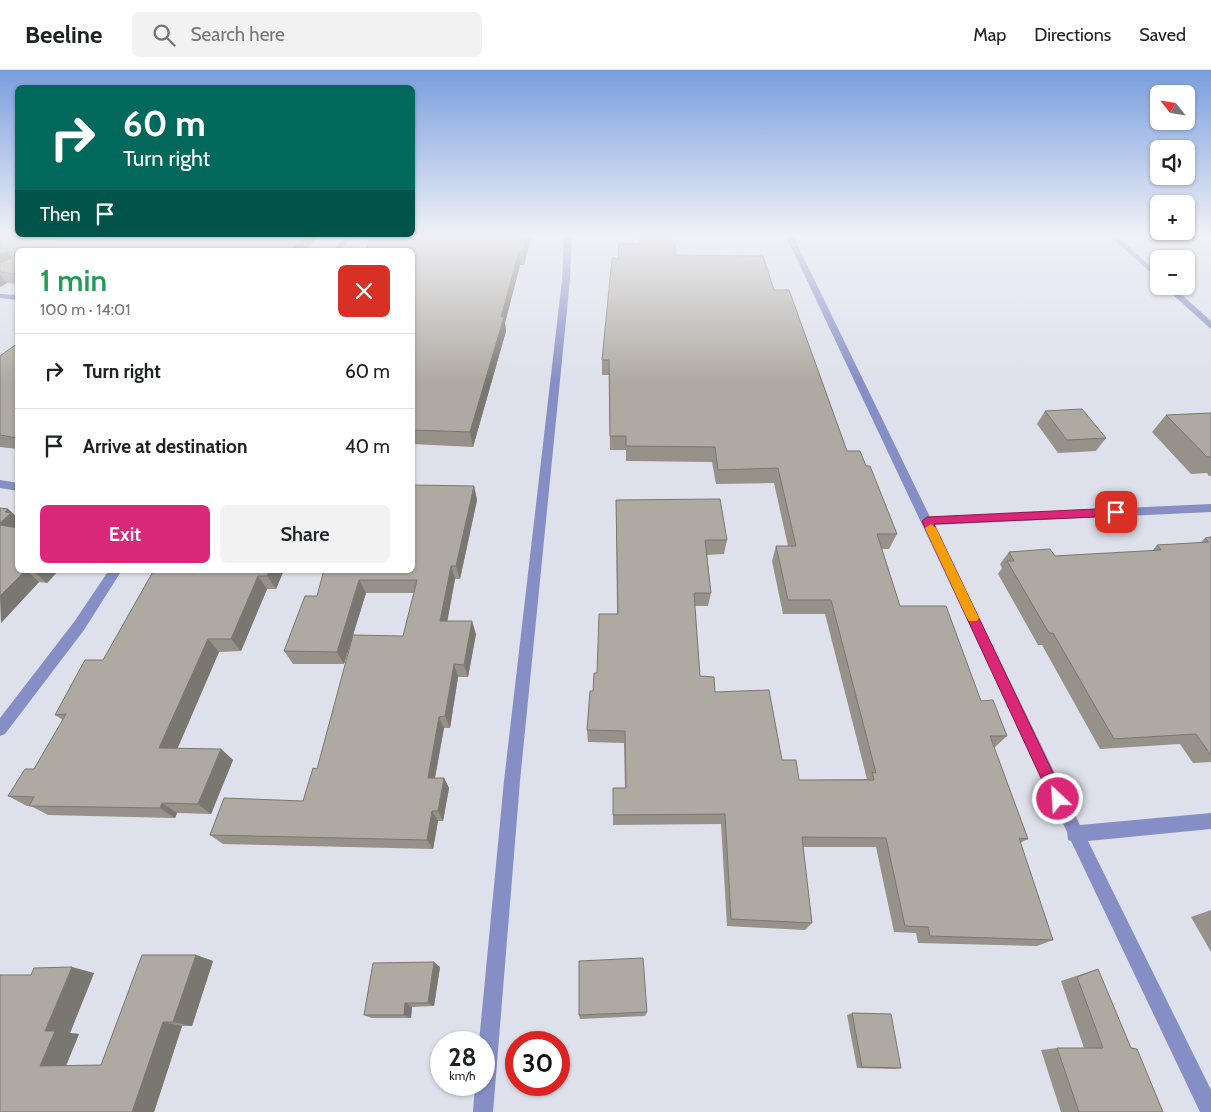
<!DOCTYPE html>
<meta charset="utf-8">
<style>
:root{--surface:#fff;--page:#f2f2f2;--text:#202124;--muted:#757577;--line:#e0e0e0;--accent:#db2777}
body{margin:0;font-family:Cabin,sans-serif;background:var(--page);color:var(--text);height:100vh;display:flex;flex-direction:column;font-size:19px;white-space:nowrap}
*{box-sizing:border-box;margin:0}
p{font-size:16px;color:var(--muted)}
.icon{flex:none;width:28px;height:28px;fill:none;stroke:currentColor;stroke-width:2;stroke-linecap:round;stroke-linejoin:round}
.map{position:relative;flex:1;overflow:hidden}
.drawer{position:absolute;left:15px;top:178px;width:400px;height:325px;display:flex;flex-direction:column;background:var(--surface);border-radius:8px;box-shadow:0 1px 4px #0004}
.drawer>*{flex:none}
.top-card{position:absolute;left:15px;top:15px;width:400px;height:152px;border-radius:8px;box-shadow:0 1px 4px #0004;background:#00695c;color:#fff;overflow:hidden}
.needle{width:32px;rotate:300deg}
.buttons{position:absolute;left:1150px;top:15px;display:grid;gap:10px}
.buttons a{display:grid;place-items:center;width:45px;height:45px;border-radius:8px;background:var(--surface);box-shadow:0 1px 4px #0004;font-size:25px}
.speed{position:absolute;left:430px;top:961px;display:flex;gap:10px;font-size:25px;font-weight:700;text-align:center}
.speed>*{display:grid;place-content:center;width:65px;height:65px;border-radius:50%;background:var(--surface);box-shadow:0 1px 4px #0004;line-height:1}
.speed small{font-size:12px;font-weight:400}
.speed .limit{border:8px solid #d22;background:#fff;color:#111}
.pin{position:absolute;display:grid;place-items:center;width:42px;height:42px;color:#fff;margin:-21px;border-radius:10px;box-shadow:0 2px 8px #0006}
.me{position:absolute;width:55px;margin:-28px;rotate:335deg;stroke-linejoin:round;filter:drop-shadow(0 0 4px #0008)}
.turn{display:flex;align-items:center;gap:18px;height:105px;padding:0 25px;font-size:22px}
.turn .icon{width:65px;height:65px;stroke-width:2.5}
.turn b{display:block;font-size:35px;line-height:42px}
.then{display:flex;align-items:center;height:48px;padding:0 25px;background:#0003;gap:10px;font-size:19px}
.round{display:grid;place-items:center;flex:none;width:52px;height:52px;border-radius:8px;background:var(--page)}
.headline{display:flex;align-items:center;justify-content:space-between;height:85px;padding:0 25px}
h1{font-size:30px;font-weight:600;line-height:38px;color:#1e9e55}
.primary-button{display:flex;gap:10px;margin-top:auto;padding:10px 25px}
.primary-button a{flex:1;height:58px;border-radius:8px;background:var(--accent);color:#fff;font-size:20px;font-weight:600;line-height:58px;text-align:center}
.primary-button a+a{background:var(--page);color:var(--text)}
ul{padding:0;list-style:none}
li{display:flex;align-items:center;gap:15px;height:75px;padding:0 25px;border-top:1px solid var(--line)}
li div{flex:1}
li b{display:block;font-size:19px}
li em{font-style:normal}
header{display:flex;align-items:center;gap:30px;box-sizing:border-box;height:70px;padding:0 25px;background:var(--surface);border-bottom:1px solid var(--line)}
header strong{font-size:24px}
nav{display:flex;gap:28px;margin-inline-start:auto;font-size:18px}
.search{width:350px;height:45px;background:var(--page);display:flex;align-items:center;gap:12px;box-sizing:border-box;padding:0 18px;border-radius:8px;color:var(--muted);font-size:19px}
.map>svg:first-child{display:block}
.lines{fill:none;stroke-linecap:round;stroke-linejoin:round}
.minor{fill:#858ec5;fill-rule:evenodd}
.wall{fill:#96928a}
.shaded-wall{fill:#7a7771}
.building{fill:#aeaaa1;stroke:#7a7771}
.route{fill:#db2777;stroke:#8e194d}
.slow{fill:#f59e0b}
</style>
<header>
<strong>Beeline</strong>
<div class="search"><svg class="icon" aria-label="search" viewBox="0 0 24 24"><circle cx="10" cy="10" r="6"/><path d="M15 15l6 6"/></svg>Search here</div>
<nav><a>Map</a><a>Directions</a><a>Saved</a></nav>
</header>
<div class="map">
<svg width="1211" height="1042" viewBox="0 0 1211 1042">
<rect width="100%" height="100%" fill="#dee0eb"/>
<g class="lines">
<g class="minor">
<polygon points="345,166 352,166 342,180 334,180"/>
<polygon points="564,166 572,166 570,210 520,711 493,1042 473,1042 475,1015 484,1015 484,972 479,972 504,711 562,210"/>
<polygon points="786,166 793,166 930,447 1211,434 1211,442 934,455 1080,755 1211,743 1211,759 1088,771 1211,1020 1211,1042 1200,1042 1071,771 1068,770 1067,762"/>
<polygon points="1110,166 1117,166 1159,204 1159,210"/>
<polygon points="1163,216 1172,216 1211,251 1211,259"/>
<polygon points="0,224 18,225 18,230 0,228"/>
<polygon points="0,410 18,413 18,421 0,418"/>
<polygon points="109,500 122,500 84,560 5,664 0,666 0,648 74,552"/>
</g>
</g>
<g class="wall">
<polygon points="0,166 314,170 18,180 18,214 7,213 0,217"/>
<polygon points="531,166 524,195 520,195 505,253 506,261 473,377 412,374 412,180"/>
<polygon points="639,166 670,166 671,174 675,185 774,220 847,381 866,396 897,464 889,479 882,479 900,536 981,631 1007,666 994,678 1028,769 1020,773 1053,870 1037,876 918,873 916,863 894,862 876,777 803,777 812,853 805,860 727,856 721,754 613,755 613,718 625,718 624,673 588,672 587,660 593,621 597,603 617,544 616,430 727,470 724,484 707,485 711,523 708,536 695,536 700,606 782,690 799,710 867,709 825,544 783,544 772,491 776,476 788,476 774,413 716,414 712,392 626,391 626,380 610,380 609,305 602,305 602,290 618,189 639,174"/>
<polygon points="18,273 18,379 0,377 0,286"/>
<polygon points="1045,341 1106,368 1096,381 1058,383 1037,354"/>
<polygon points="1211,343 1211,406 1209,406 1207,403 1191,404 1152,362 1166,345"/>
<polygon points="474,416 477,430 460,509 455,509 447,551 476,564 468,607 458,607 450,658 444,658 435,708 444,708 449,718 443,751 438,751 433,779 223,774 210,765 303,731 317,699 403,566 414,523 366,523 344,594 293,594 284,581 317,526"/>
<polygon points="0,438 8,439 18,448 18,500 59,500 47,513 39,512 1,553"/>
<polygon points="1211,467 1211,692 1193,693 1180,674 1100,679 1042,575 1038,575 998,504 1002,498 1000,494 1009,482 1055,486 1152,481 1157,475 1200,473 1205,468"/>
<polygon points="154,500 284,500 276,519 267,519 241,581 219,582 177,679 221,679 233,690 211,744 177,743 175,748 48,745 31,736 27,736 8,726 34,699 63,650 55,645 103,590"/>
<polygon points="1211,840 1211,882 1191,847"/>
<polygon points="196,885 213,891 192,956 182,956 154,1042 0,1042 94,903 70,963 79,964 66,996 101,995"/>
<polygon points="440,897 434,936 412,937 411,948 372,948 364,945"/>
<polygon points="1098,899 1131,978 1163,1042 1061,1042 1041,980 1057,978 1084,978 1061,911 1082,904"/>
<polygon points="647,942 645,946 580,949 579,945"/>
<polygon points="852,943 901,998 895,999 857,998 847,945"/>
</g>
<g class="shaded-wall">
<polygon points="40,166 70,166 45,178 37,170 38,167"/>
<polygon points="304,166 319,166 305,180 291,180"/>
<polygon points="527,166 531,166 524,195 523,182"/>
<polygon points="9,181 17,192 0,199 0,184"/>
<polygon points="519,182 520,195 505,253 506,261 473,377 470,362"/>
<polygon points="0,204 7,213 0,217"/>
<polygon points="474,416 477,430 460,509 456,496"/>
<polygon points="8,439 18,448 18,462 0,456 0,453 5,442"/>
<polygon points="451,496 455,509 445,564 440,551"/>
<polygon points="26,500 39,512 1,553 0,526"/>
<polygon points="34,500 59,500 47,513 33,501"/>
<polygon points="270,500 284,500 276,519 267,506"/>
<polygon points="258,506 267,519 241,581 231,569"/>
<polygon points="359,510 366,523 344,594 337,582"/>
<polygon points="472,551 476,564 468,607 464,595"/>
<polygon points="208,569 219,582 173,689 159,678"/>
<polygon points="454,594 458,607 450,658 445,646"/>
<polygon points="439,647 444,658 433,718 428,708"/>
<polygon points="221,679 233,690 211,744 198,734"/>
<polygon points="444,708 449,718 443,751 438,741"/>
<polygon points="162,733 177,743 175,748 160,738"/>
<polygon points="432,741 438,751 433,779 427,770"/>
<polygon points="196,885 213,891 192,956 173,952"/>
<polygon points="434,892 440,897 434,936 428,933"/>
<polygon points="72,897 94,903 70,963 79,964 65,998 40,996 45,961"/>
<polygon points="405,933 412,937 411,948 404,945"/>
<polygon points="163,952 182,956 154,1042 132,1042"/>
</g>
<g class="building">
<polygon points="0,166 40,166 38,167 37,170 50,170 59,166 304,166 291,180 18,180 18,204 0,202 0,193 11,188 12,182 9,181 0,184"/>
<polygon points="372,166 527,166 523,182 519,182 501,247 504,247 470,362 412,360 412,180 366,180"/>
<polygon points="640,166 670,166 671,174 675,174 675,185 763,186 774,220 789,220 847,381 860,381 866,396 870,396 897,464 877,464 900,536 946,536 981,631 993,630 1007,666 990,666 1028,769 1019,768 1053,870 930,866 928,857 905,856 886,768 802,767 812,853 731,849 725,744 613,745 613,718 626,718 625,661 587,660 590,621 593,621 594,603 597,603 599,544 618,544 616,430 720,429 727,470 705,470 711,523 694,523 700,606 714,607 715,622 769,620 782,690 796,690 799,710 874,710 872,702 876,703 831,530 788,530 776,476 796,476 778,398 718,400 715,377 626,376 626,366 610,366 609,290 602,290 612,188 618,189 619,173 640,174"/>
<polygon points="18,273 18,368 0,365 0,286"/>
<polygon points="1082,339 1106,368 1067,370 1045,341"/>
<polygon points="1211,343 1211,387 1207,387 1166,345"/>
<polygon points="412,415 474,416 456,496 451,496 440,551 472,551 464,595 454,594 445,646 439,647 428,708 444,708 438,741 432,741 427,770 210,765 224,728 303,731 313,698 317,699 353,565 403,566 417,510 359,510 337,582 284,581 305,526 317,526 324,500 412,500"/>
<polygon points="0,438 8,439 5,442 11,443 0,453"/>
<polygon points="0,455 18,458 18,500 26,500 0,526"/>
<polygon points="1211,467 1211,684 1210,684 1196,664 1114,669 1053,563 1049,563 1007,491 1014,491 1009,482 1050,479 1055,486 1161,480 1157,475 1209,472 1205,468"/>
<polygon points="154,500 270,500 267,506 258,506 231,569 208,569 159,678 221,679 198,734 162,733 160,738 29,736 34,727 8,726 25,699 34,699 66,644 55,645 85,590 103,590"/>
<polygon points="142,885 196,885 173,952 163,952 132,1042 0,1042 0,905 31,905 34,898 72,897 45,961 55,961 40,996 101,995"/>
<polygon points="643,888 647,942 579,945 579,891"/>
<polygon points="434,892 428,933 405,933 404,945 364,945 373,893"/>
<polygon points="1098,899 1131,978 1137,979 1163,1042 1079,1042 1057,978 1103,978 1077,907"/>
<polygon points="852,943 891,944 901,998 862,997"/>
</g>
<linearGradient id="sky" x2="0" y2="1"><stop stop-color="#799ede"/><stop offset="0.53" stop-color="#f0f1f6"/><stop offset="1" stop-color="#f0f1f6" stop-opacity="0"/></linearGradient>
<rect width="1211" height="312" fill="url(#sky)"/>
<polygon class="route" points="1116,438 1122,442 1116,446 934,454 1063,724 1065,729 1063,734 1058,736 1053,734 922,451 927,447"/>
<polygon class="slow" points="931,454 936,458 979,548 977,551 969,551 967,548 925,458"/>
</svg>
<div class="buttons">
<a><svg class="needle" viewBox="-14 -14 28 28"><path d="M0-13l5 13h-10z" fill="#e53935"/><path d="M0 13l5-13h-10z" fill="#757577"/></svg></a>
<a><svg class="icon" aria-label="sound" viewBox="0 0 24 24"><path d="M4 9h4l5-4v14l-5-4H4zM17 9q2 3 0 6"/></svg></a>
<a>+</a>
<a>−</a>
</div>
<div class="speed"><div>28<small>km/h</small></div><div class="limit">30</div></div>
<div class="pin" style="left:1116px;top:442px;background:#d93025"><svg class="icon" aria-label="arrive" viewBox="0 0 24 24"><path d="M6 21V4h12l-3 4 3 4H6"/></svg></div>
<svg class="me" style="left:1058px;top:729px" viewBox="-20 -20 40 40"><circle r="17" fill="#db2777" stroke="#fff" stroke-width="3"/><path d="M0-11L8 9 0 5-8 9z" fill="#fff"/></svg>
<div class="top-card">
<div class="turn"><svg class="icon" aria-label="right" viewBox="0 0 24 24"><path d="M7 20v-9h11M14 6l5 5-5 5"/></svg><div><b>60 m</b>Turn right</div></div>
<div class="then">Then<svg class="icon" aria-label="arrive" viewBox="0 0 24 24"><path d="M6 21V4h12l-3 4 3 4H6"/></svg></div>
</div>
<section class="drawer">
<div class="headline"><div><h1>1 min</h1><p>100 m · 14:01</p></div><a class="round" style="background:#d93025;color:#fff"><svg class="icon" aria-label="close" viewBox="0 0 24 24"><path d="M6 6l12 12M18 6L6 18"/></svg></a></div>
<ul>
<li><svg class="icon" aria-label="right" viewBox="0 0 24 24"><path d="M7 20v-9h11M14 6l5 5-5 5"/></svg><div><b>Turn right</b></div><em>60 m</em></li>
<li><svg class="icon" aria-label="arrive" viewBox="0 0 24 24"><path d="M6 21V4h12l-3 4 3 4H6"/></svg><div><b>Arrive at destination</b></div><em>40 m</em></li>
</ul>
<div class="primary-button"><a>Exit</a><a>Share</a></div>
</section>
</div>
